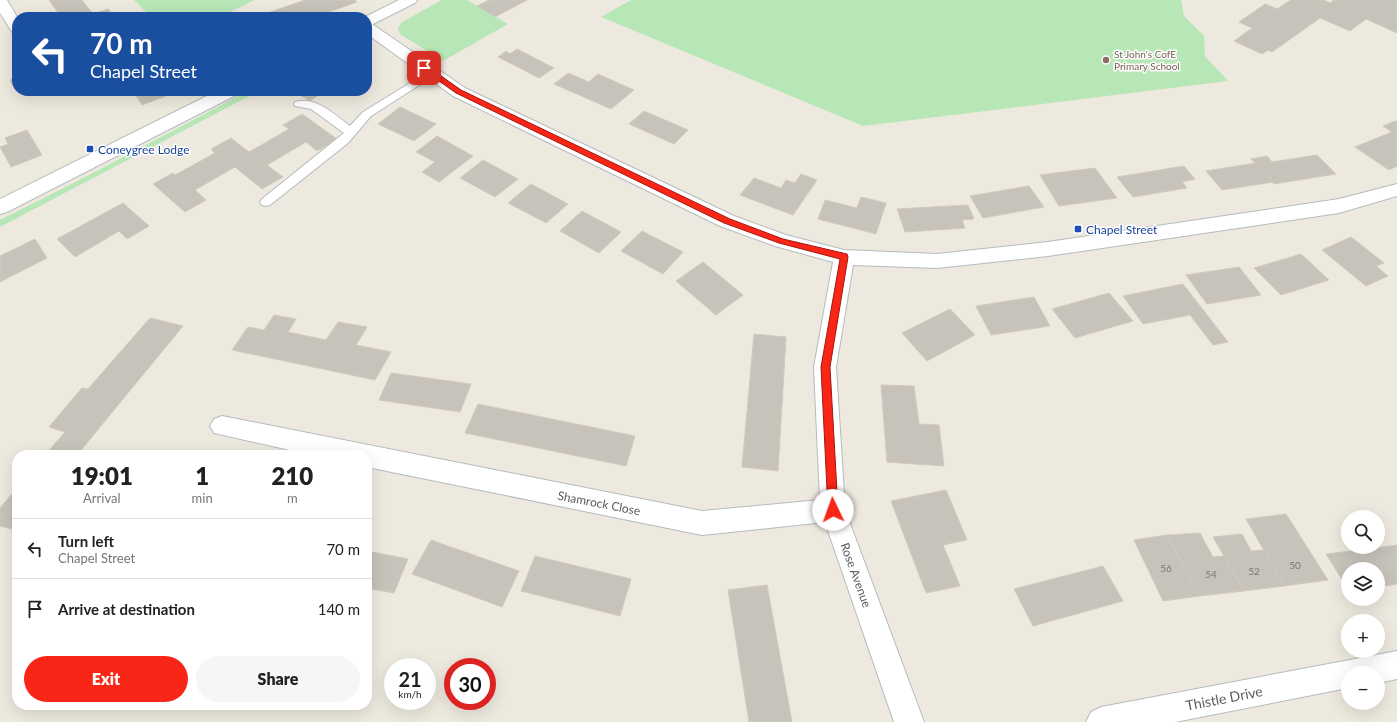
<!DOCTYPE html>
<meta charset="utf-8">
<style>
:root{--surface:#fff;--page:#f6f6f6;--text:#222;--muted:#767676;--line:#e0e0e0;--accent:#f92517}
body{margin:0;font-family:Lato,sans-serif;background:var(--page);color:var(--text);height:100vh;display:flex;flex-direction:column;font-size:15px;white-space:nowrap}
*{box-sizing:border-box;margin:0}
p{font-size:13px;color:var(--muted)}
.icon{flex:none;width:22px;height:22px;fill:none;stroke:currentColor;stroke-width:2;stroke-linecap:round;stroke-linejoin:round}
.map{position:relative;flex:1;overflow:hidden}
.drawer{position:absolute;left:12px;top:450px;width:360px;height:260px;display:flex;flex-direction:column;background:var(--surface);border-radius:16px;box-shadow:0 4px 16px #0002}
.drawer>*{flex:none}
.hud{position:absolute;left:12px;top:12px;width:360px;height:84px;border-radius:16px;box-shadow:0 4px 16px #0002;background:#1a4fa0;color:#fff;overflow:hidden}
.fabs{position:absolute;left:1341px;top:510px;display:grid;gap:8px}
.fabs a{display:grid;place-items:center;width:44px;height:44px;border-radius:50%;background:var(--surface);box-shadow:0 4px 16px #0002;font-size:20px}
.speed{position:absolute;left:384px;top:658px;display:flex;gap:8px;font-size:20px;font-weight:700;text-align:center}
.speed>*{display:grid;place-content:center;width:52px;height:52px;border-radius:50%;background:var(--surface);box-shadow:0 4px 16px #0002;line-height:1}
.speed small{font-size:10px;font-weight:400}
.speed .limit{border:6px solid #d22;background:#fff;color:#111}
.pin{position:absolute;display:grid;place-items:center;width:34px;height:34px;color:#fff;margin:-17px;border-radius:8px;box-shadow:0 2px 6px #0006}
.me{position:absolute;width:44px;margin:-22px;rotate:357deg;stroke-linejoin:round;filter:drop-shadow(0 0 3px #0008)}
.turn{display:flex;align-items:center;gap:14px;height:84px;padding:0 12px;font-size:18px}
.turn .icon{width:52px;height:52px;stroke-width:2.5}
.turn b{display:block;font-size:28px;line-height:34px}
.eta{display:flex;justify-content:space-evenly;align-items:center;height:68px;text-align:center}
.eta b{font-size:24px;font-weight:800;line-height:28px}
.action{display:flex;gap:8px;margin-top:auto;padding:8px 12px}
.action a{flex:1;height:46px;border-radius:24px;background:var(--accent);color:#fff;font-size:16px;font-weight:800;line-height:46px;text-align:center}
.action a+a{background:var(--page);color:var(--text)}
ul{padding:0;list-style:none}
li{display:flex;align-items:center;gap:12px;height:60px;padding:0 12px;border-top:1px solid var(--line)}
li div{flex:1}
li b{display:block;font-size:15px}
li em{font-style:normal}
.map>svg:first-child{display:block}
.green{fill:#b8e7b7}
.building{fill:#c7c3bb;stroke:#d1cabc}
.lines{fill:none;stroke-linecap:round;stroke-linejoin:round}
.lane-casing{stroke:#b6babf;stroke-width:2}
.street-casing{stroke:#b6babf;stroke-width:2}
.secondary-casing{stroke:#b7bbc2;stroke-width:2}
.lane{fill:#fff;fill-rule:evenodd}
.street{fill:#fff;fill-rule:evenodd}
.secondary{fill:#fff;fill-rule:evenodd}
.route{fill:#f92517;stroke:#a2180f}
.education-dot{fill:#8d6e63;stroke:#fff;stroke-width:1.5}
.transit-dot{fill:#1a4fb4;stroke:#fff;stroke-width:1.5}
.labels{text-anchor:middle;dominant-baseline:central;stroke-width:3;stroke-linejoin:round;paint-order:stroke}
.far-education-label{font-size:10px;fill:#785e54;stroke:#fff;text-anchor:start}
.number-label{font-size:10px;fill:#737678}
.transit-label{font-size:12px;fill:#164399;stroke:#fff;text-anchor:start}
.street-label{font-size:12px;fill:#575c61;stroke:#fff}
.near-street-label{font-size:14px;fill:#575c61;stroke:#fff}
</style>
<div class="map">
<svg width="1397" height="722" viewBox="0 0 1397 722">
<rect width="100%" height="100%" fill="#ede9de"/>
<g class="green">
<polygon points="134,0 255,0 219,17 151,17"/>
<polygon points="442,0 467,0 508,24 443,61 400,34 398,28 402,22"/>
<polygon points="631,0 1181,0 1184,16 1204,36 1205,56 1228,81 863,126 601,17"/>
<polygon points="248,91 259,91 0,227 0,220 93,173"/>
</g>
<g class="building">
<polygon points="49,0 82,0 93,14 108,9 114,16 70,17 68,15 61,17"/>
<polygon points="305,0 355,0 357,2 314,17 298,17 295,12 286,15 287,17 256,17"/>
<polygon points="489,0 527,0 495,17 477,6"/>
<polygon points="1291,0 1324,0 1330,3 1334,0 1397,0 1397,33 1366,19 1350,31 1320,18 1272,52 1268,50 1262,54 1234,41 1252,28 1239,22 1265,4 1277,9"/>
<polygon points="517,49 554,68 539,78 498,57 506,51 510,54"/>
<polygon points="568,73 589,82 598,74 634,90 611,109 554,84"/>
<polygon points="17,77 17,87 14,88 10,80"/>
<polygon points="133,91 163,91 166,96 142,105"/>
<polygon points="293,91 325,91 310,101"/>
<polygon points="400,107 436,124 414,141 378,124"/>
<polygon points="644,111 688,130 674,144 629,124"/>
<polygon points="302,114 337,139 317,151 306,142 267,165 283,177 262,189 235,167 195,190 206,200 185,212 153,184 173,173 175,175 215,153 211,149 231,138 249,152 289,129 283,125"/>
<polygon points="1395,121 1397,122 1397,166 1389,170 1355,147 1392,132 1383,126"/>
<polygon points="27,130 42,155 11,167 0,147 8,144 5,138"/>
<polygon points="437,136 473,156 439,182 422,172 435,162 416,152"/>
<polygon points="1317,155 1336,174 1274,184 1251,159 1267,156 1272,162"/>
<polygon points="483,160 518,179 495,197 460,178"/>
<polygon points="1256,163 1273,182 1222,190 1206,171"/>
<polygon points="1184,166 1195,179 1182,182 1187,188 1133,197 1117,177"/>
<polygon points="1095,168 1117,198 1059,206 1040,175"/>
<polygon points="801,174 817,180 793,215 740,195 754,178 781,188 786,180 795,183"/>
<polygon points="531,184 568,204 546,223 508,203"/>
<polygon points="1029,186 1044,207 983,218 970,196"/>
<polygon points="861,197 886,203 876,234 818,219 825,200 857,208"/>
<polygon points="123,203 149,226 127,239 119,231 75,257 57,239"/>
<polygon points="968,205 974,219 962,220 965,228 905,232 897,209"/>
<polygon points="582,211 621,232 599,253 560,231"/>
<polygon points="642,231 683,252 663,274 621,251"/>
<polygon points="1351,237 1384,263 1376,266 1388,276 1366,286 1322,250"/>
<polygon points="35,239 47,258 0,282 0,256"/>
<polygon points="1301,254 1329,280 1281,295 1254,268"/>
<polygon points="703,262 743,295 716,315 676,281"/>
<polygon points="1239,267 1261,295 1207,304 1186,275"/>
<polygon points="1183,284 1228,342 1213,345 1190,315 1143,324 1123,296"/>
<polygon points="1109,293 1133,321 1075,338 1052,309"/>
<polygon points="1034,297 1050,326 991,335 976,306"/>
<polygon points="950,309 975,335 927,361 902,333"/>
<polygon points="274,315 296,319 288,332 326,340 338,322 367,327 356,345 391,352 375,380 232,350 248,327 264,330"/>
<polygon points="150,318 183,326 77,455 45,455 65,432 49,427 82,388 88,389"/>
<polygon points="754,334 786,337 778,471 742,467"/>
<polygon points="391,373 471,384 460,412 379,400"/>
<polygon points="881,385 914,386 919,424 939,425 944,466 887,462"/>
<polygon points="478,404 635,436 626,466 465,433"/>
<polygon points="17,488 17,528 15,530 0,526 0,508"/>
<polygon points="946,490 967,540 943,545 960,586 926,593 891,501"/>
<polygon points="1286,514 1328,580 1284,586 1246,519"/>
<polygon points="1200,533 1213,557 1224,556 1244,591 1199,596 1167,535"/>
<polygon points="1242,534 1251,551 1264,550 1284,586 1244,591 1213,537"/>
<polygon points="1167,535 1199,596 1163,601 1134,540"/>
<polygon points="431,540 519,571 502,607 412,574"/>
<polygon points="1397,545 1397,584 1384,586 1378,577 1378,569 1372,569 1359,550"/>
<polygon points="1359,550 1372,569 1348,569 1348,589 1326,554"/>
<polygon points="367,551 408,559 394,593 367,588"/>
<polygon points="535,556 631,579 620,616 521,591"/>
<polygon points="1103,566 1123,601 1033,626 1014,589"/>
<polygon points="767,585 792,722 749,722 728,590"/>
</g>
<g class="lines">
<defs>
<path id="lane" d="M431,70L435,71L436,73L435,75L371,116L348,143L270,205L266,206L262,205L260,202L262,199L344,133L311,109L295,106L294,104L295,102C316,96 335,115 350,126L363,112Z"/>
<g id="street">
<polygon points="0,0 7,0 17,17 17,34 12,32 0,13"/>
<polygon points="367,22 372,24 465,88 734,216 786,235 844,250 937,254 1048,242 1339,199 1397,184 1397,196 1339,213 1048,256 937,268 853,265 836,367 845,510 924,722 894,722 825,522 702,535 367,467 367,455 312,455 214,433 210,426 214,419 222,416 702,511 820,500 814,367 833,262 775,246 720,226 453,96 367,34"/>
<polygon points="1397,651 1397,679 1378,683 1378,673 1348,673 1348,688 1175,722 1086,722 1091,712 1101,707"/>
</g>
<g id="secondary">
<polygon points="399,0 417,0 415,3 367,27 367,17 365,17"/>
<polygon points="217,91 238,91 236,95 7,212 0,214 0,199"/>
</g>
</defs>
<use href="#lane" class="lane-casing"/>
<use href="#street" class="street-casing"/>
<use href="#secondary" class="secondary-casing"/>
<use href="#lane" class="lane"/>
<use href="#street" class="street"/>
<use href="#secondary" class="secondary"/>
</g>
<polygon class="route" points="422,66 427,66 461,90 730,219 783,239 847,254 848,257 830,367 838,510 837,513 833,515 829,513 828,510 821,367 840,259 779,243 724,223 456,93 422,69"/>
<circle class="education-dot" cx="1106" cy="60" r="4"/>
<g class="transit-dot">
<rect x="86" y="145" width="8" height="8" rx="2"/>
<rect x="1074" y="225" width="8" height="8" rx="2"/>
</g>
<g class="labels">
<g class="far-education-label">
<text x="1114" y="54">St John's CofE<tspan x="1114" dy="12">Primary School</tspan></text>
</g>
<g class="number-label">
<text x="1295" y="565">50</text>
<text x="1166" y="568">56</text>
<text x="1254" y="571">52</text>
<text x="1211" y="574">54</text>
</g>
<g class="transit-label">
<text x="98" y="149">Coneygree Lodge</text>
<text x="1086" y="229">Chapel Street</text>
</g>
<g class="street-label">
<text transform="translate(599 503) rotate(11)">Shamrock Close</text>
<text transform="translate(856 575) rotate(70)">Rose Avenue</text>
</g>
<g class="near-street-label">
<text transform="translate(1224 698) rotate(-11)">Thistle Drive</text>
</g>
</g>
</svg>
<div class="fabs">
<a><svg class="icon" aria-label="search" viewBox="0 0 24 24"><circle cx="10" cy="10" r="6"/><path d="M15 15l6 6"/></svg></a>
<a><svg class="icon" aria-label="layers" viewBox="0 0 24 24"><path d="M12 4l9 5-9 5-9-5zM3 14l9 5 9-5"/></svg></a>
<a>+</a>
<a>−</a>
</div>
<div class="speed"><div>21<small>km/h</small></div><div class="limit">30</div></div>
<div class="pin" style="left:424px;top:68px;background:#d93025"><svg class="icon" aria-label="arrive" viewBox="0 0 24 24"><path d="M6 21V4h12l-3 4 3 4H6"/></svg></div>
<svg class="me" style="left:833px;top:510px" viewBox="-20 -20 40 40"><circle r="19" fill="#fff"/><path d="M0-13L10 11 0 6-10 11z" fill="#f92517"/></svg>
<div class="hud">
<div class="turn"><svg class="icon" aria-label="left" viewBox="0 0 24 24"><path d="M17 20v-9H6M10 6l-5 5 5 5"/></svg><div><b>70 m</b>Chapel Street</div></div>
</div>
<section class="drawer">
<div class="eta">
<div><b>19:01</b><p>Arrival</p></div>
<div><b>1</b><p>min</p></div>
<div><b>210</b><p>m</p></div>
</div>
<ul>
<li><svg class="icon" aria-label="left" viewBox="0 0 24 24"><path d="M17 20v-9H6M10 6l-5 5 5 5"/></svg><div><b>Turn left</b><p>Chapel Street</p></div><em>70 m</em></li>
<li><svg class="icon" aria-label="arrive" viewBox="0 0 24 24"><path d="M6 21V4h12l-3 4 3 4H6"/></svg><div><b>Arrive at destination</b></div><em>140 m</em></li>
</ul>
<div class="action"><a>Exit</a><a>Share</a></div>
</section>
</div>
